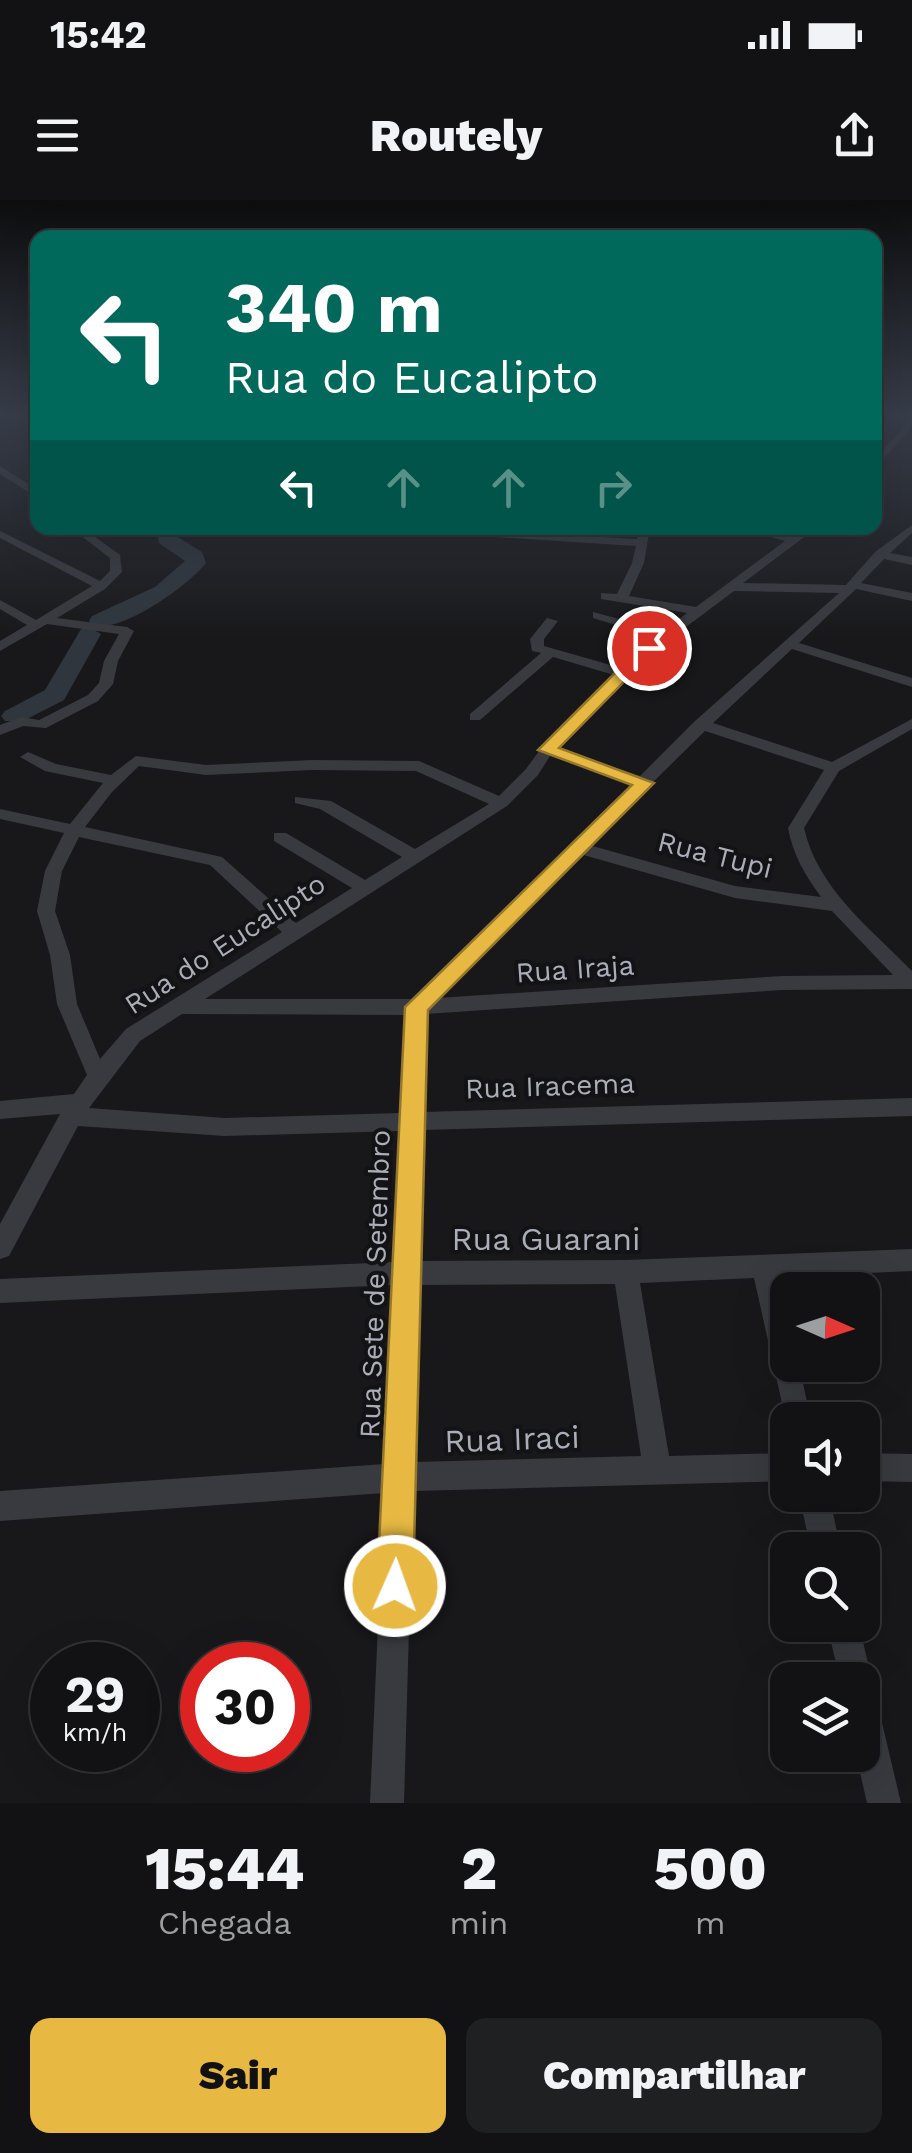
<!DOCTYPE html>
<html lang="pt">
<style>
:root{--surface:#121214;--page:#1f2022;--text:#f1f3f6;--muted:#9c9ea0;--line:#313234;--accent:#e7b943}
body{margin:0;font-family:"Work Sans",sans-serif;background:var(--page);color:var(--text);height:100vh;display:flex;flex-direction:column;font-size:38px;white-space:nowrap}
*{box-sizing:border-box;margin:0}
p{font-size:32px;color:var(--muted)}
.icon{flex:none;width:55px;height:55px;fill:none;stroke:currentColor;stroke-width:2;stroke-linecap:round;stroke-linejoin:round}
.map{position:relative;height:1603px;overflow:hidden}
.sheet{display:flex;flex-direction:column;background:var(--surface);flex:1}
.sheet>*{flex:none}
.banner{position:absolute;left:30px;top:30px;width:852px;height:305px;border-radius:20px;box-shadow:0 10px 40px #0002,0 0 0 2px var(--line);background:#00695c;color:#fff;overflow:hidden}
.needle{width:65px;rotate:93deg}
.fabs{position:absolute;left:770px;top:1072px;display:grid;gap:20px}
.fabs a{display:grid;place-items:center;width:110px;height:110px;border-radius:20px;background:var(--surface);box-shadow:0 10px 40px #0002,0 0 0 2px var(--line);font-size:50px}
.speed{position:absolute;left:30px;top:1442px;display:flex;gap:20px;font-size:50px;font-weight:700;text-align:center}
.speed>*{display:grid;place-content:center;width:130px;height:130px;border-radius:50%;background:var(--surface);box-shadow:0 10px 40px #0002,0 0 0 2px var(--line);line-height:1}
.speed small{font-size:25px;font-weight:400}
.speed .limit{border:15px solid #d22;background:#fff;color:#111}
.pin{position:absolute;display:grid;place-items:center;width:85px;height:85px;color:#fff;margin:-42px;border:5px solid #fff;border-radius:50%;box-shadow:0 2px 10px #0007}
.me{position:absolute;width:110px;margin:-55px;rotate:2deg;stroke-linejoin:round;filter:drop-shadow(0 0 8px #0008)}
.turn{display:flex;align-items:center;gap:35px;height:210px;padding:0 30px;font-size:45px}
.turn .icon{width:130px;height:130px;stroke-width:2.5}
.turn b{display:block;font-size:70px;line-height:85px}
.lanes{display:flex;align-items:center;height:95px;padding:0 30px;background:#0003;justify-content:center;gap:50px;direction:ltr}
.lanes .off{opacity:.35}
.eta{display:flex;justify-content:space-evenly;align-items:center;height:170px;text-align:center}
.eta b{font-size:60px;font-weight:800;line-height:70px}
.cta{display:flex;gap:20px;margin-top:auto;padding:20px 30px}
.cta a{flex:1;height:115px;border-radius:20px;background:var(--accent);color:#111;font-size:40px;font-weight:800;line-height:115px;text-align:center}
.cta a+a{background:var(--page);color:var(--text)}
.status{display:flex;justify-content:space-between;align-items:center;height:70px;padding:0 50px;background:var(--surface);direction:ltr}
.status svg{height:28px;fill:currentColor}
header{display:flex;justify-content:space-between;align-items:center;height:130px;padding:0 30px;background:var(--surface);font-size:45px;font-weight:800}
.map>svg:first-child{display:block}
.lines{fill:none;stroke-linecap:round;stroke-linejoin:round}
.river{fill:#2f363d;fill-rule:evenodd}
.minor{fill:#393a3f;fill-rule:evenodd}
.route{fill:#e7b943;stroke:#96782c;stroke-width:2.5}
.labels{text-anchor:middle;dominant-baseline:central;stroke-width:8;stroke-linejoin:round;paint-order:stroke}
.street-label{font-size:28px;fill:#abaeb9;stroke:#131315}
.near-street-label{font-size:32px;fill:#abaeb9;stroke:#131315}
</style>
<div class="status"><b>15:42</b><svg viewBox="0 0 49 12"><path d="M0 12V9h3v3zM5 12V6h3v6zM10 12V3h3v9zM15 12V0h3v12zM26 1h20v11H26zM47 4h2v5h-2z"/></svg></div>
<header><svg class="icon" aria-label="menu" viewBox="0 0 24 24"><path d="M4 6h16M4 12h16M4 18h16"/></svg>Routely<svg class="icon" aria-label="share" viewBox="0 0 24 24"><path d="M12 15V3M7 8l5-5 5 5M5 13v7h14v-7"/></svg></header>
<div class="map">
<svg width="912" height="1603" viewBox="0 0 912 1603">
<rect width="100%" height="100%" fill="#18181a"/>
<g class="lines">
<g class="river">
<path d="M156,328H174L176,336L202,352L206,363C188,386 122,433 92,426L89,421L92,416L155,387L185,361L159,343Z"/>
<polygon points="89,427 101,434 64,500 23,521 5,521 1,516 5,511 45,490 81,429"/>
</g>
<g class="minor">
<polygon points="912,218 912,227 875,268 875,259"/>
<polygon points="0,266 38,290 38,298 0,274"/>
<path d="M912,325V333L890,353L912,357V365L884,359L861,383L912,393V401L856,389L799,443L912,478V487L792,449L713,523L832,562L912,519V529L839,571L804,628C818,689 870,728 912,771V789L782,790L426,814L423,912L912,898V916L423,930L419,1061L626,1060L912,1049V1071L779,1077L788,1115V1165H799L811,1220H788V1230L754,1078L640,1083L669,1256L788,1253V1281L413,1291L404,1603H370L384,1293L0,1321V1291L385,1264L393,1085L0,1103V1079L394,1062L400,931L225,936L78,926L9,1056L0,1059V1024L60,914L0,919V901L74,894L87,875L57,804L50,755L37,711L45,671L64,633L0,619V609L70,624L103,583L45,571L20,557L28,552L56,564L111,575L136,556L206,565L312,560L419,561L499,596L526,569L542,547L614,475L553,457L480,520H470V514L541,453L532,451L530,439L547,418L558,421L544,439V446L621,468L655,437L593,418V412L664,431L687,413L601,399V393L617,394L632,363L636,346L402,331L397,328H448L637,339L640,328H650L644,363L629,396L696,407L785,341L740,328H757L792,336L803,328H816L743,383L846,385L875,352ZM734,391L839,393L695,521L640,576L557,548L654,451ZM705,531L824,570L788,628C793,655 805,675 821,697L735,686L589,645ZM550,556L632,584L411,799H205L507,606L538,575ZM139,566L206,575L312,570L416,571L489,604L415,649L331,601L295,597V603L320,609L402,657L365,680L286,633H274V641L352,688L296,723L222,657L85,627L112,592ZM79,637L210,665L282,732L126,829L100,859L77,804L70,755L55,711L62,671ZM580,654L735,698L832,711L893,775L782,776L437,798ZM182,814L406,815L401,913L225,918L89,908L140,841ZM615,1084L641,1256L414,1262L419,1085Z"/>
<polygon points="71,328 83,328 120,355 122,372 105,389 57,418 127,427 134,431 118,461 113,484 98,501 46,528 23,526 0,535 0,525 21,517 39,520 88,495 99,483 104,461 119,434 47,424 0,451 0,441 27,425 0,409 0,400 36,420 92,386 0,338 0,331 100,381 110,371 110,358"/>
<polygon points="862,1253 912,1254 912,1282 862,1281"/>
<polygon points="799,1295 829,1295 841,1350 811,1350"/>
<polygon points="827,1425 859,1425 872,1480 868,1492 862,1494 862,1480 840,1480"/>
<polygon points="862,1494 874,1498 879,1510 901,1603 867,1603 856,1555 862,1555"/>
</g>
</g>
<linearGradient id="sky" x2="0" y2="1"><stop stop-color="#0d0d0e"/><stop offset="0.49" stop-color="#373d49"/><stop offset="1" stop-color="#373d49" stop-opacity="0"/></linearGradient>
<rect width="912" height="439" fill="url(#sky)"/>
<polygon class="route" points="644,444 657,448 559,548 654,583 428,810 413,1386 407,1398 395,1404 383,1398 377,1386 405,807 632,585 538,550"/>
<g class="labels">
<g class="street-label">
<text transform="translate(715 655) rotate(14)">Rua Tupi</text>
<text transform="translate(225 744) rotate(-33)">Rua do Eucalipto</text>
<text transform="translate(575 769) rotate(-4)">Rua Iraja</text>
<text transform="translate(550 886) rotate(-2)">Rua Iracema</text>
<text transform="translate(375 1084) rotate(-88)">Rua Sete de Setembro</text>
</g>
<g class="near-street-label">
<text x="546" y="1039">Rua Guarani</text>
<text transform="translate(512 1239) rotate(-2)">Rua Iraci</text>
</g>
</g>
</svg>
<div class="fabs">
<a><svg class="needle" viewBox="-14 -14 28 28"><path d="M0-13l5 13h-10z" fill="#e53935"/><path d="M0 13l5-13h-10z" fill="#9c9ea0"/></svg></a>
<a><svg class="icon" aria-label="sound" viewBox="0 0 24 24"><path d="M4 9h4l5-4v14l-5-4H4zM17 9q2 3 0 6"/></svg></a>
<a><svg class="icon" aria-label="search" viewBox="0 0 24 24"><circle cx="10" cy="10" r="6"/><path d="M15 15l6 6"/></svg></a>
<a><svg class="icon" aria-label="layers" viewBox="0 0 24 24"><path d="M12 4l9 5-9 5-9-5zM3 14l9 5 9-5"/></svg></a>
</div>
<div class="speed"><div>29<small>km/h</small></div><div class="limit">30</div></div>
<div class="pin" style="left:649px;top:448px;background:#d93025"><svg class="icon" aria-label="arrive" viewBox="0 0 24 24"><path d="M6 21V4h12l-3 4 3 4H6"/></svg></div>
<svg class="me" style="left:395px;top:1386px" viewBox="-20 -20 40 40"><circle r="17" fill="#e7b943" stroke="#fff" stroke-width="3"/><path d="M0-11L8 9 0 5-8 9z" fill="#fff"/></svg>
<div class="banner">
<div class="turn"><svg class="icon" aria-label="left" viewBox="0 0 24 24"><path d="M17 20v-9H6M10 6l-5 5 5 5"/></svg><div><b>340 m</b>Rua do Eucalipto</div></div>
<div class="lanes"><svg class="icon" aria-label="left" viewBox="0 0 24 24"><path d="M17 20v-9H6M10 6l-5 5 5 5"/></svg><svg class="icon off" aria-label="ahead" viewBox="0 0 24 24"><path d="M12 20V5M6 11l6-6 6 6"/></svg><svg class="icon off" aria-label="ahead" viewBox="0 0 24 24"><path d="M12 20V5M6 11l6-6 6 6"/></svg><svg class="icon off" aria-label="right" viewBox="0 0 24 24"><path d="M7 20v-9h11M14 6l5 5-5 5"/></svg></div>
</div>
</div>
<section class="sheet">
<div class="eta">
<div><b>15:44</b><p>Chegada</p></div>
<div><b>2</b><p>min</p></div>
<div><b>500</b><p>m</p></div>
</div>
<div class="cta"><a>Sair</a><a>Compartilhar</a></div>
</section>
